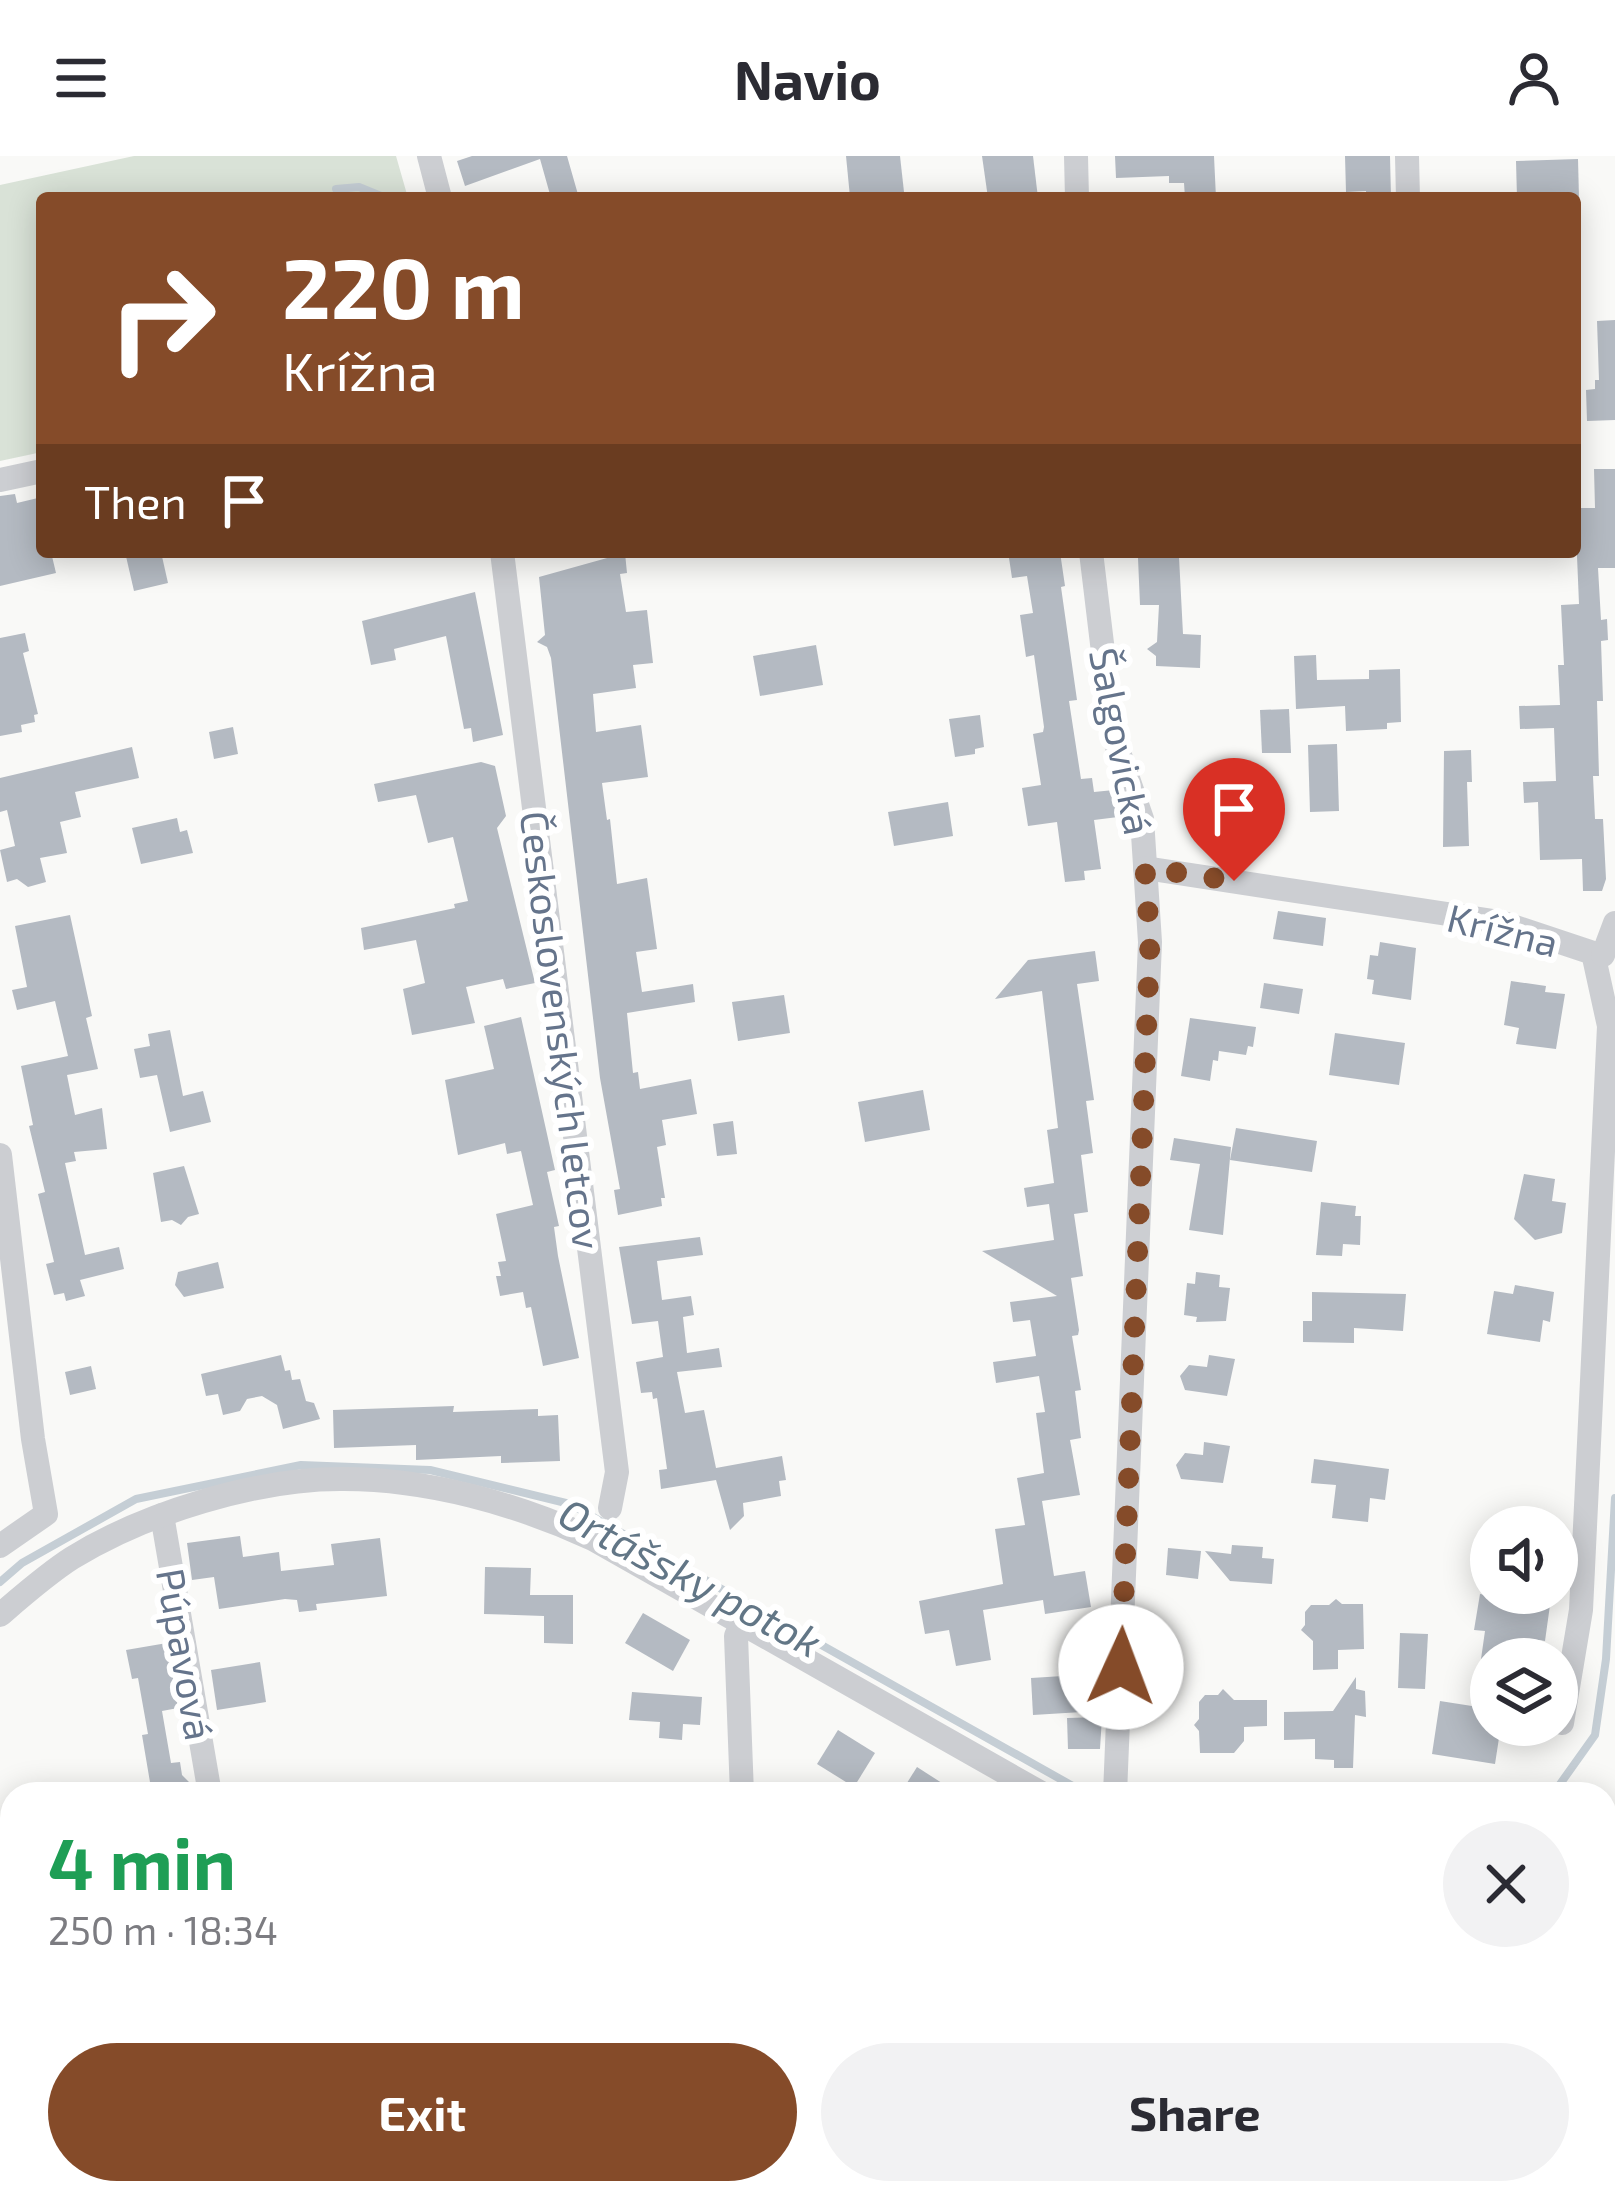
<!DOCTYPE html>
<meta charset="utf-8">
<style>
:root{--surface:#fff;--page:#f2f2f3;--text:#2b2b33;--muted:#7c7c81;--accent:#854b29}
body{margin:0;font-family:"Exo 2",sans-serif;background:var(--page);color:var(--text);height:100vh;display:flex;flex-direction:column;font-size:45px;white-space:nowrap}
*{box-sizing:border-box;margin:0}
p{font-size:39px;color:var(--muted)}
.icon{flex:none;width:66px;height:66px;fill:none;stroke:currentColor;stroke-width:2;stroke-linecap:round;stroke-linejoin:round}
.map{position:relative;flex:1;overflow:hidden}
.drawer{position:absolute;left:0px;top:1626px;width:1617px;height:423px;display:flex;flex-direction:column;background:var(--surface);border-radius:36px 36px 0 0;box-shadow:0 6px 30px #0003}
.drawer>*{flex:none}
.top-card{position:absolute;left:36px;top:36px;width:1545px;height:366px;border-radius:12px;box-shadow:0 6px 30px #0003;background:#854b29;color:#fff;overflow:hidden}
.controls{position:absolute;left:1470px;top:1350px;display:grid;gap:24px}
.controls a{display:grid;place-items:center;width:108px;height:108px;border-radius:50%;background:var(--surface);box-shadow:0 6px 30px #0003;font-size:60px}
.pin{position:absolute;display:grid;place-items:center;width:102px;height:102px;color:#fff;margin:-123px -51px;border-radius:50% 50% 50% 0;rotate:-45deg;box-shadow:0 0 12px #0007}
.pin .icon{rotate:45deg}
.me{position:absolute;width:132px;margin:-66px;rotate:2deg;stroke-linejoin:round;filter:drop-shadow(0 0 9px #0008)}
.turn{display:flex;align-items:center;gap:42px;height:252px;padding:0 48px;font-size:54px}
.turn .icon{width:156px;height:156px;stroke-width:2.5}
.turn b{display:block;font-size:84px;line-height:102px}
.then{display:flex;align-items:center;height:114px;padding:0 48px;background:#0003;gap:24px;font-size:45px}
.round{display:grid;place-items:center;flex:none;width:126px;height:126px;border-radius:63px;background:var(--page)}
.head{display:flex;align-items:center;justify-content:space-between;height:204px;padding:0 48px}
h1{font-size:72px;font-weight:700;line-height:90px;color:#1e9e55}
.button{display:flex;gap:24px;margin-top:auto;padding:24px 48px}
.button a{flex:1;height:138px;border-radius:72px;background:var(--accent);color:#fff;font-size:48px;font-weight:700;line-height:138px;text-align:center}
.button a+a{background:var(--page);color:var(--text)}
header{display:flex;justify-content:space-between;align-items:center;height:156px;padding:0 48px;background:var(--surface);font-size:54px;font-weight:700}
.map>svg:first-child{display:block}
.green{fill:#d9e2d7}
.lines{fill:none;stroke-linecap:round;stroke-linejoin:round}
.stream{stroke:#c5ced5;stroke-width:8}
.building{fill:#b4bac2}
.minor{stroke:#ccced2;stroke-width:24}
.route{stroke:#854b29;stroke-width:21;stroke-dasharray:0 37.8}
.labels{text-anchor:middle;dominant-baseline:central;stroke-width:12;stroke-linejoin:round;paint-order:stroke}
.street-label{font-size:39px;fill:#65748b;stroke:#fff}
.water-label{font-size:42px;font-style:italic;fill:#627686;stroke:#fff}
</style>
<header><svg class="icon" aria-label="menu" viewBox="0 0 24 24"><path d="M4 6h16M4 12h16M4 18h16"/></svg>Navio<svg class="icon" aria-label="person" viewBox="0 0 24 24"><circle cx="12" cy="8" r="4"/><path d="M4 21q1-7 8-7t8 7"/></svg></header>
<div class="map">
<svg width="1615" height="2048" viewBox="0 0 1615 2048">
<rect width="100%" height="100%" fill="#f9f9f7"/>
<polygon class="green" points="134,0 396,0 408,42 42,42 42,296 0,305 0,29"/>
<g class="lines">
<g class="stream">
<polyline points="336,33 359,31 386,42"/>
<polyline points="205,41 208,42"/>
<polyline points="0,1426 22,1407 136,1343 301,1309 430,1314 570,1348 1087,1638"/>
<polyline points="1553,1638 1595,1579 1606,1503 1615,1342"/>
<polyline points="1605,1953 1615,1960"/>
</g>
</g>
<g class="building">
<polygon points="472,0 567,0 579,42 551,42 540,3 465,30 457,5"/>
<polygon points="846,0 900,0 904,36 850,41"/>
<polygon points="982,0 1033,0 1038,42 988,42"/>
<polygon points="1115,0 1214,0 1216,42 1185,42 1184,27 1169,27 1169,20 1116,22"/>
<polygon points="1345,0 1390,0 1391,42 1366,42 1366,35 1346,36"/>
<polygon points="1578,3 1579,42 1517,42 1516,5"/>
<polygon points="1615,164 1615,264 1587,265 1586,234 1595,233 1595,224 1599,224 1597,165"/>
<polygon points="1594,313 1615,313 1615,412 1598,412 1601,464 1607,463 1608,484 1601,485 1603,545 1597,545 1599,620 1593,620 1595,663 1603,663 1606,723 1602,735 1583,735 1582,703 1540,704 1538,646 1524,647 1523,626 1556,625 1554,572 1520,573 1519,550 1560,549 1558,509 1564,509 1561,449 1579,448 1575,352 1595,352"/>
<polygon points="15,338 17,347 42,341 42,396 51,396 56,417 0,430 0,340"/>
<polygon points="125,396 161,396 168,427 134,435"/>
<polygon points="1060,396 1065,430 1061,431 1077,544 1069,545 1081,623 1092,622 1094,636 1114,634 1118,661 1094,664 1101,713 1084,715 1085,724 1065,726 1057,666 1028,670 1022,632 1041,629 1033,578 1043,576 1044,571 1034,499 1026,501 1020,459 1033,457 1027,420 1012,422 1009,402"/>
<polygon points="625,397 627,417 620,418 626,456 647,454 653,507 633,509 636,532 593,538 596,576 641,569 648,621 602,627 607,664 610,663 617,728 647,722 657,793 636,796 642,836 693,828 695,846 627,857 633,917 638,916 640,933 691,923 697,958 662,964 666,989 657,991 665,1042 661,1042 662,1050 618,1059 614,1034 620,1033 600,922 551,502 547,491 537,486 545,479 539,421"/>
<polygon points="1179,401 1183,478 1201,479 1200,512 1156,510 1156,500 1147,493 1157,486 1159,449 1140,449 1138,402"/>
<polygon points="475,436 503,579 473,586 471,572 464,573 446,480 394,493 396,504 371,509 362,465"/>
<polygon points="25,477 29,495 23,497 38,558 34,559 35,566 21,569 22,576 0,580 0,482"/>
<polygon points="816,489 823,529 760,540 753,500"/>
<polygon points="1316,499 1317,524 1369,523 1369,514 1400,513 1401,566 1387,567 1387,573 1346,575 1345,550 1296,553 1294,500"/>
<polygon points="1289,553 1291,597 1262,597 1260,554"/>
<polygon points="980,559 984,591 975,593 975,598 955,601 949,563"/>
<polygon points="233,571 238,598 214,603 209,576"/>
<polygon points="1337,588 1339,655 1310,656 1308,589"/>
<polygon points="132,591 139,622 75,636 81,661 60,666 67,697 40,702 46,726 28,731 17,723 7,726 0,694 15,690 7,654 0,656 0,622"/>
<polygon points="1471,594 1472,626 1467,626 1469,690 1443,691 1444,595"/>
<polygon points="481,606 495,610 506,660 497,672 535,827 506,833 503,823 466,831 475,867 412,879 403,833 425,827 416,784 364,794 361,772 455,752 454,748 468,745 453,681 428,687 416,639 378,646 374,628"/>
<polygon points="1251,624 1252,665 1211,665 1210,625"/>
<polygon points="948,646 953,680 894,690 888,656"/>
<polygon points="177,662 180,676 187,674 193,697 141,708 132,672"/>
<polygon points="1278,755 1326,762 1323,790 1273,783"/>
<polygon points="70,759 92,860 86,862 98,913 67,919 75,959 102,952 107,993 74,996 76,1005 65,1007 85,1099 119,1091 124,1113 80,1124 85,1140 66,1145 64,1137 54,1139 46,1108 54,1106 38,1038 45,1036 29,970 33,969 21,910 68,900 55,845 17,854 12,834 27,831 15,770"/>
<polygon points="1380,786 1416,792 1411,844 1372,838 1374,824 1367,823 1370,799 1378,800"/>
<polygon points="1095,795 1099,825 1077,828 1094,944 1086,945 1093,997 1081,999 1088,1056 1074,1058 1083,1120 1071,1122 1079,1174 1078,1179 1072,1180 1081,1234 1075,1235 1081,1282 1070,1284 1080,1339 1042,1345 1054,1420 1085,1415 1091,1451 1045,1458 1043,1444 983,1454 991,1504 956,1510 949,1474 925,1478 919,1445 1003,1428 995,1373 1025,1369 1017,1322 1044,1317 1036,1257 1045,1256 1039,1220 996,1227 993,1206 1036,1200 1030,1164 1013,1166 1010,1146 1057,1140 982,1095 1054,1084 1049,1048 1027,1051 1024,1032 1054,1027 1047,974 1058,972 1042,835 995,843 1028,804"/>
<polygon points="1511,825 1546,830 1545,836 1565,838 1556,893 1516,888 1519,872 1504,869"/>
<polygon points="1264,827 1303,833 1299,858 1260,852"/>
<polygon points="784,839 790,877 738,885 732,846"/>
<polygon points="521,861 555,1014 547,1016 559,1070 554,1071 558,1100 579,1202 543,1210 531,1151 526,1152 523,1136 500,1140 496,1120 501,1120 498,1106 506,1105 496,1058 533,1049 521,995 507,998 505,987 458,999 445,924 494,913 484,870"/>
<polygon points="1190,862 1256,871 1253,891 1248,890 1246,899 1219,895 1218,905 1213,904 1210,925 1181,920"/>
<polygon points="170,874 183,940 203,935 211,966 170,976 157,919 140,922 134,893 150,890 148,878"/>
<polygon points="1335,877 1405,887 1399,929 1329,919"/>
<polygon points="923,934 930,974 865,986 858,946"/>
<polygon points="733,965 737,998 717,1000 713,968"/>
<polygon points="1236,972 1317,985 1312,1016 1230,1004"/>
<polygon points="1174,982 1231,991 1223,1079 1189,1074 1200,1008 1170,1004"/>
<polygon points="184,1010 199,1058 188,1061 181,1069 172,1064 161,1066 153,1017"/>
<polygon points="1524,1018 1555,1023 1552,1045 1566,1047 1562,1077 1535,1084 1514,1063"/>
<polygon points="1321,1046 1356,1050 1355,1060 1361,1060 1360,1089 1343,1088 1342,1100 1316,1099"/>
<polygon points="700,1081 703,1099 657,1105 662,1144 691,1140 694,1159 683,1161 687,1197 719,1192 722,1211 677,1216 685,1257 704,1254 716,1312 782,1300 786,1324 779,1325 781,1340 743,1347 744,1360 730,1374 716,1324 661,1333 659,1314 667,1313 657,1242 653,1243 652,1236 641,1237 636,1206 663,1201 658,1165 632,1168 619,1091"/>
<polygon points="218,1106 224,1132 184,1141 175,1129 178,1116"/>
<polygon points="1196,1116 1220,1119 1219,1131 1230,1132 1226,1165 1196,1166 1197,1161 1184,1159 1187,1127 1195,1128"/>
<polygon points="1515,1129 1554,1136 1550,1166 1543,1164 1540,1186 1487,1178 1494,1135 1513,1138"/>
<polygon points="1312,1136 1406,1138 1403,1175 1354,1172 1354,1187 1303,1186 1303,1165 1312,1165"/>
<polygon points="281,1199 285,1215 290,1214 292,1224 300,1223 306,1245 314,1247 320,1263 283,1273 277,1249 262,1240 247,1243 240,1255 223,1259 218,1238 206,1240 201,1218"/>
<polygon points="1209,1199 1235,1203 1227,1240 1185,1234 1180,1220 1189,1209 1207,1211"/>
<polygon points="91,1210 96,1233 70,1239 65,1216"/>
<polygon points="454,1250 453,1256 538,1253 538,1260 558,1259 560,1305 501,1307 501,1300 416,1304 416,1289 334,1292 333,1254"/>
<polygon points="1204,1286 1230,1290 1223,1327 1181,1323 1176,1309 1185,1297 1203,1299"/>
<polygon points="1314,1303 1389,1313 1385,1344 1370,1342 1368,1366 1332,1362 1336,1329 1311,1327"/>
<polygon points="240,1380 243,1401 279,1396 281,1415 334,1409 331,1388 380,1382 387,1440 316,1448 317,1454 299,1456 297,1444 285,1443 219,1453 214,1421 192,1424 187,1387"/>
<polygon points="1232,1389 1263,1391 1262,1402 1274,1403 1272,1428 1230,1425 1205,1395 1231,1398"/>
<polygon points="1168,1392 1201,1395 1198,1423 1166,1419"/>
<polygon points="485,1411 531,1412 530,1439 573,1439 573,1488 544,1487 544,1460 484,1458"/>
<polygon points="1480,1438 1550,1449 1545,1485 1532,1483 1529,1503 1481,1503 1485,1475 1474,1474"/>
<polygon points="1336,1443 1342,1448 1363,1448 1364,1493 1338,1494 1338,1513 1313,1514 1313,1485 1301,1474 1305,1469 1305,1456 1311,1449 1329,1449"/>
<polygon points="643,1457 690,1484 673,1515 625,1487"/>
<polygon points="1400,1477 1428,1478 1425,1533 1398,1532"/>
<polygon points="167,1487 178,1552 162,1555 171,1607 180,1606 182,1619 192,1629 193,1638 152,1638 142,1579 148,1578 138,1522 132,1523 126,1494"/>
<polygon points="260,1506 266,1546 217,1554 211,1514"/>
<polygon points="1079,1519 1082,1556 1033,1559 1031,1522"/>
<polygon points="1356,1521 1356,1533 1365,1535 1366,1561 1355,1559 1353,1612 1334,1612 1334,1604 1315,1603 1315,1583 1284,1584 1284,1556 1333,1555"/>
<polygon points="1223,1533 1234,1544 1267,1544 1267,1570 1244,1571 1244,1585 1234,1597 1200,1597 1199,1575 1194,1569 1199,1563 1199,1546 1205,1539 1218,1539"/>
<polygon points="632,1536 702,1541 700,1569 683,1568 682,1584 659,1582 660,1566 629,1564"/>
<polygon points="1440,1545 1491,1553 1491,1569 1501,1569 1495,1608 1432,1598"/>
<polygon points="1102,1561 1100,1593 1068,1593 1067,1562"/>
<polygon points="838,1574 875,1597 854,1631 817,1608"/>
<polygon points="917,1611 959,1638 900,1638"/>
</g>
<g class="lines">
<g class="minor">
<polyline points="429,0 440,42"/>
<polyline points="1076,0 1077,42"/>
<polyline points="1407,0 1408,42"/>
<polyline points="0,324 42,315"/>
<polyline points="502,396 617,1316 610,1352"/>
<polyline points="1091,396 1113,579 1142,663 1150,786 1115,1638"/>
<polyline points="1145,712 1500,766 1593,797 1609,870 1581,1454 1562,1567"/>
<polyline points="1603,799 1615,767"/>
<polyline points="0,999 33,1283 46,1358 0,1390"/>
<polyline points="162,1359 210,1638"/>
<path d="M0,1459C22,1440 47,1418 72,1402C145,1357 258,1322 344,1323C428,1323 517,1348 593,1383L1043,1638"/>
<polyline points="741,1469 736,1480 742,1638"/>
<polyline points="0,1798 12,1857"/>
<polyline points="755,2037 755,2048"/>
<polyline points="1097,2037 1135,2048"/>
<polyline points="874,2048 875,2037"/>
<polyline points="1518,2048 1519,2039"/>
</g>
</g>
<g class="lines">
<polyline class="route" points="1121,1511 1150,786 1145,712 1234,725"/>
</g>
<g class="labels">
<g class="street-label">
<text transform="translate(1122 585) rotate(79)">Šalgovická</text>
<text transform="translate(1503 773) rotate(14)">Krížna</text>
<text transform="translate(562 874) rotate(83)">Československých letcov</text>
<text transform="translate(186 1498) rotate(80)">Púpavová</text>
</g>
<g class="water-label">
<text transform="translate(691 1420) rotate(28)">Ortášsky potok</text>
</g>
</g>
</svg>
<div class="controls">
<a><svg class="icon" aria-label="sound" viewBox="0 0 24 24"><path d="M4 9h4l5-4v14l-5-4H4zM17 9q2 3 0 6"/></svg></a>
<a><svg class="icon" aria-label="layers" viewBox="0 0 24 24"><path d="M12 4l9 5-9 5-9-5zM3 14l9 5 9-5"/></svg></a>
</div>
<div class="pin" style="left:1234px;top:725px;background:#d93025"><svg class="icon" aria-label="arrive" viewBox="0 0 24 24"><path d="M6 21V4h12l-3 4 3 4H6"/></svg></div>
<svg class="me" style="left:1121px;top:1511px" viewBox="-20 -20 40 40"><circle r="19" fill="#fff"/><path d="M0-13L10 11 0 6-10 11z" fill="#854b29"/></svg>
<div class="top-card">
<div class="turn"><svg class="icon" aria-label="right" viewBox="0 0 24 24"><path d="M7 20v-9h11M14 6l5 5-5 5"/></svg><div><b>220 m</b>Krížna</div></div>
<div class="then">Then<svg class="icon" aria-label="arrive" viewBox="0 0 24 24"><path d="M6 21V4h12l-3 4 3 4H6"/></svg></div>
</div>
<section class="drawer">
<div class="head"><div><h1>4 min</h1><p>250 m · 18:34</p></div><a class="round"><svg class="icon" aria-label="close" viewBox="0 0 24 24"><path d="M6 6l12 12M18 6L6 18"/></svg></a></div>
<div class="button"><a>Exit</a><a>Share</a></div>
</section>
</div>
